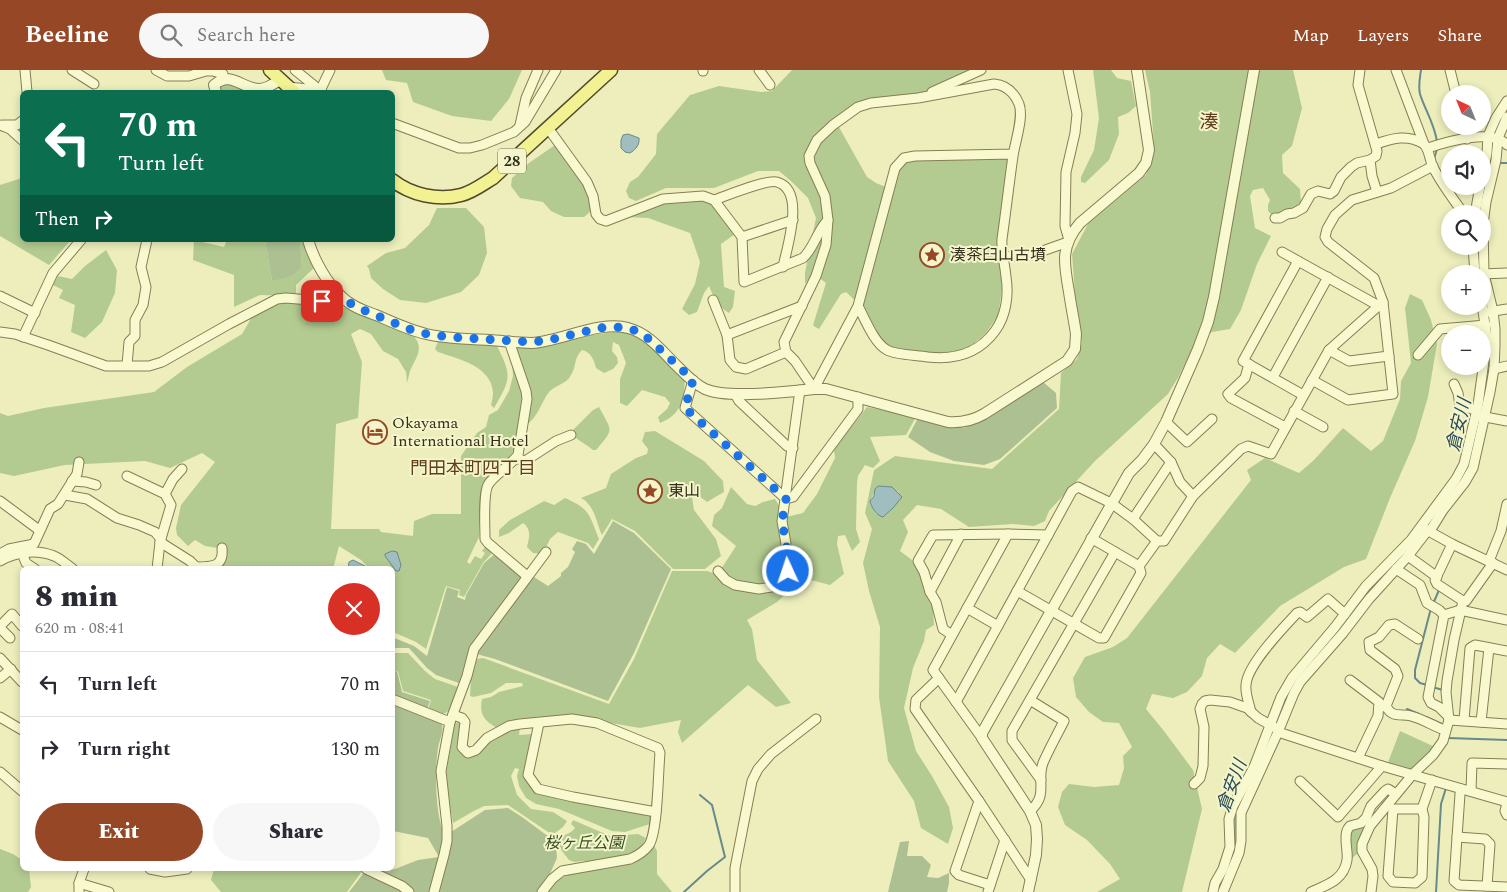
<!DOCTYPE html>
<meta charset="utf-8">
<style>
:root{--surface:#fff;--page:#f7f7f7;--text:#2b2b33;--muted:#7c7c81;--line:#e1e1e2;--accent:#954726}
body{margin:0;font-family:Spectral,"Noto Sans JP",serif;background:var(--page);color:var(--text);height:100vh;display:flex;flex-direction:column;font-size:19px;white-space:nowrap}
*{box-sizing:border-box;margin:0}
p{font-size:16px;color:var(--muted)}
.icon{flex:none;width:28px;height:28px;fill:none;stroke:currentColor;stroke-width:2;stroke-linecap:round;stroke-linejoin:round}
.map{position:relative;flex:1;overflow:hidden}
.details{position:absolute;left:20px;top:496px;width:375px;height:305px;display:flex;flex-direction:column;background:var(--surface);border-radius:8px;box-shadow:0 2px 8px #0003}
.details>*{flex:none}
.hud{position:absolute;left:20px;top:20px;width:375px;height:152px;border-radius:8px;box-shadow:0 2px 8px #0003;background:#0b6e4f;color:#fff;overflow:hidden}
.needle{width:32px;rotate:317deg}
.tools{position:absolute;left:1441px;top:15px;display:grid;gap:10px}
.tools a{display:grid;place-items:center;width:50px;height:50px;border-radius:50%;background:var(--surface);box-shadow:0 2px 8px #0003;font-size:25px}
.pin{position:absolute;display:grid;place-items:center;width:42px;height:42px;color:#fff;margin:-21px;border-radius:10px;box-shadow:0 2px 8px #0006}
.me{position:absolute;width:55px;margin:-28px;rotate:357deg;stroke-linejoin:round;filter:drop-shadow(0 0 4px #0008)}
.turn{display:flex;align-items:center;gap:18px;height:105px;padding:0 15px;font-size:22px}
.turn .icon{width:65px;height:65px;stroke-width:2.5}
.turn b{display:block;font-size:35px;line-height:42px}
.then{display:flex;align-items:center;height:48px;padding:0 15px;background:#0003;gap:10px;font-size:19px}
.round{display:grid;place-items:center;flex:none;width:52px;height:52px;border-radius:26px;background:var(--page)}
.overview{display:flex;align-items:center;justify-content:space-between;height:85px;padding:0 15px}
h1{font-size:30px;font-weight:800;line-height:38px}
.primary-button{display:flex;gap:10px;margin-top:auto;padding:10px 15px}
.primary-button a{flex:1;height:58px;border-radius:30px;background:var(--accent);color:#fff;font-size:20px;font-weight:800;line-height:58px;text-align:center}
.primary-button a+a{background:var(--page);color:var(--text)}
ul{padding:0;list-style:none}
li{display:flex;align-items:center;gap:15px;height:65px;padding:0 15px;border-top:1px solid var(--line)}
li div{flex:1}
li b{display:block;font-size:19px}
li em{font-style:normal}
header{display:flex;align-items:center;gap:30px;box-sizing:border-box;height:70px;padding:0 25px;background:var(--accent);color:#fff}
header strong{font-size:24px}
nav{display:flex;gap:28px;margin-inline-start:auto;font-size:18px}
.search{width:350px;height:45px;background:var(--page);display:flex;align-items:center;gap:12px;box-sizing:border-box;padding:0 18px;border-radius:28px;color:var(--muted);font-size:19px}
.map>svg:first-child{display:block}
.green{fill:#b3cb91;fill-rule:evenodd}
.cemetery{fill:#acc091}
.water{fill:#a0bebf;stroke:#688a8c}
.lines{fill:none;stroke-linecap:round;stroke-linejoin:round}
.stream{stroke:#688a8c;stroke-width:2}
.river{stroke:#a0bebf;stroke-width:12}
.minor-casing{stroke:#857e56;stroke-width:11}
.tertiary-casing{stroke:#857e56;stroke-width:12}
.primary-casing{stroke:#53492b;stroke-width:15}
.minor{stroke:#f9f9cf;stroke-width:9}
.tertiary{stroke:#f9f9cf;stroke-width:10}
.primary{stroke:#f3f292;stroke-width:12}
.route{stroke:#1a73e8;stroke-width:9;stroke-dasharray:0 16.2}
.labels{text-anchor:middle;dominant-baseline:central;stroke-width:4;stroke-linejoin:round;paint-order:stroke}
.shield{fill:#f5f5cc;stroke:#6e6a50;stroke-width:1}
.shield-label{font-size:15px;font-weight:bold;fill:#342f1b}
.poi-label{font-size:16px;fill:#342f1b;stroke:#f5f5cc;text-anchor:start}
.park-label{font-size:16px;font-style:italic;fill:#365121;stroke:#f5f5cc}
.water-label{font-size:18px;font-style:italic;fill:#2a4a54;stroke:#f5f5cc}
.neighbourhood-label{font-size:18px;fill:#613f1a;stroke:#f5f5cc}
.quarter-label{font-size:19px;fill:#613f1a;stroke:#f5f5cc}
</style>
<header>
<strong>Beeline</strong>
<div class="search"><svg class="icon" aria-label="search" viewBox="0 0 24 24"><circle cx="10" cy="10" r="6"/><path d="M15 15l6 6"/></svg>Search here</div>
<nav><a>Map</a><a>Layers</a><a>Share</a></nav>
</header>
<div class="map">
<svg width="1507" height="822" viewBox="0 0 1507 822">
<rect width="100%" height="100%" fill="#edeebc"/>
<g class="green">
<polygon points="382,0 522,0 509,29 491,51 452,46 413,32 407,13 386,10"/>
<path d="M792,0H971L917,25L874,29L835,50L867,107L876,113L891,119C895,105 896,98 909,90L985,88L1008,89L998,175L1002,219L998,246L985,264L966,280L937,284L890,278L881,272L864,239L846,222L841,224L819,259L815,257L813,255L826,213L813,203L805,214V203L816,148L808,128L792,112L779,101H758L714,118H666L636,131L629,128L626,121L630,112L638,107L656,84L657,64L690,25L719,16L761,22L772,21Z"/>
<polygon points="1093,0 1111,0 1117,8 1131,11 1136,36 1128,43 1118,47 1119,64 1109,90 1085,113 1081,112 1081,107 1094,80 1099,48"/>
<path d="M1145,0H1293L1302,38L1292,76L1282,85L1283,103L1300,119L1301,133L1291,139L1272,145L1268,141V135L1270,130L1263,118L1253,120L1250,126L1255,158L1271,166L1257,194L1241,240L1230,259L1212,262L1193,277L1179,306L1168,324L1095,391L1049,441L1045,451L1034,456L1013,454L969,457L941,439L917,435L903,450L908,462L900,481L916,493L933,538L934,555L926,560L924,571L913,598L904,638L916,681L932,706L949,737L953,758L948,774L921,758L914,731L888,691L879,627L880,557L869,521L863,493L872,459L865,443L874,400L895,386L992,399L1059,339L1061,303L1077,289L1082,273L1075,225L1072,184L1088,154L1146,105L1154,77L1150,22ZM878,416L892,417L896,421L899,422L876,444C875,441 870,435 870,433C870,429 876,420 878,416Z"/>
<polygon points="225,10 253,22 223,22 220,17"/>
<polygon points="555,75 582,110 587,122 591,141 584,147 564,147 551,141 543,132 520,128 511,116 512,108 529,93"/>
<polygon points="22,108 22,170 71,170 49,195 0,166 0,115"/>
<path d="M703,129L715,136L735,164L721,174L724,217L735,221L733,237L729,243C719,238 713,226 709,216L704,223L697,242L689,245L682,239L695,214L700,192L690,163L648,148L626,147L661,134Z"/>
<polygon points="437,138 466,138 484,157 487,183 479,205 461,222 426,233 400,230 383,219 371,208 369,199 367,196 386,183 405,178 429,155"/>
<polygon points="194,170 224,177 227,170 265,170 272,211 302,197 300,170 304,170 305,177 314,198 296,215 296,226 260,225 234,237 234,205 193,190"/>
<polygon points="106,180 117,200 115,223 102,252 85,268 71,262 75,235 59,228 63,220 53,215 58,206 72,209 85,196"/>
<polygon points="1410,224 1422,230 1431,250 1437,274 1428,327 1415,371 1390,428 1366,489 1344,497 1280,536 1235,583 1220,574 1207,588 1202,606 1187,622 1173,628 1152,624 1146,639 1164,661 1193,700 1202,739 1182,822 1097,822 1120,809 1110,794 1087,770 1065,755 1058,737 1062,722 1069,714 1094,717 1119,715 1124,698 1123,686 1132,677 1119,653 1103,652 1089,642 1076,627 1073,608 1085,587 1113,577 1127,568 1251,410 1247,400 1265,388 1299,403 1314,390 1343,358 1371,381 1383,371 1400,329 1401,311 1411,293 1405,238"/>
<path d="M279,232L306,233L347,238L413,265C425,279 416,287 410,301C409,305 408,309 407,313L406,302L398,289L383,281L371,264L360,259L351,264L362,292L358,348L336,354L331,459H379L381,462L413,466L414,451L432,444H461V386L477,363L486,357L489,345L498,340L509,321L513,306L512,292L520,314L522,328L518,359L514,380L509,388L498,401H494L490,404C489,409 483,413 481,421L479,467L467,492L470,494L475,486L481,489L485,483L482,481L487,475L494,481L483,493L464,527L459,525L460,520L446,516L426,579L416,572L393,562L392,499H370L361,490L339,476L333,499H219L218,478L205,476L195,470L188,476L177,465L176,458L181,435L215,392L202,383L170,398L145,391L65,395L14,406L0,403V343L8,346L44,338L154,322L187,297L242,264L253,245Z"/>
<path d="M614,262L627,263L639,268L685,308C684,330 682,344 660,353L658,347L667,339L670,333L665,327L642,320L627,336L620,333V309L626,293L619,275L613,272L612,281L617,287L618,293L613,299L604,303L596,298C594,290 591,282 582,280C573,289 577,296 571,305C567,314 555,315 549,322C541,332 538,348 526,355L531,326L515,280L518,277L560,272L591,265Z"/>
<path d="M438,271L497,276C512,306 511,309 494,338L491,335C492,331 493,327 493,323C492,296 458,289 438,282L435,279Z"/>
<path d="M599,337C612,362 615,358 596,380H593C586,374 576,370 571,362L593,340Z"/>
<path d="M867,337L916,347L906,365L870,367L880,391L873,398L865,395L858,406L857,413L856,459L860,472L852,481L845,465L838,466L837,474L844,504L830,515L803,508L777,532L747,550L752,559L757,590L791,633L776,637L748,615L682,673L678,662L681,650L640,658L593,650L497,658C484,650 479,645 482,629L491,627L499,622L523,616L522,613H506L491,623L473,627L470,626L471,609L477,589L483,588L609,634L634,589L672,501H707L716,504L723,496L736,476L712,456L714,445L722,438L731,417L747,434L755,436L763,432L775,429L786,447L803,443L817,424L835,388L834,379Z"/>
<path d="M655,361L704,391L723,411L724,422L707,432L695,423L692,427L694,440L716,469L721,486L705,499H673L635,461L612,449L602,465C596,453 595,435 581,428L606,418L611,404L636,388L647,384L648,379L642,371L645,362Z"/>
<path d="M565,428C590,439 589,444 599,469L593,479L588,473L558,462L550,469L543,484L533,483L527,477C529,467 532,460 523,453L509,463L499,467V460L510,450L544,431L554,435Z"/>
<path d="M392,583H408L425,601L435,609L458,617C451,636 452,651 428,640L431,630L403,621L398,601L393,602Z"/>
<path d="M460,652C463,660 458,672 459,681L466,685L474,686C487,672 501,662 520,657L519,665L533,664L524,706L536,722L581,733L652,745L650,754L625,762L612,761L559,739L536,734L526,728L519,716L517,706L519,699L515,698L511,706L517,725L531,739L553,742L567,751L563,757L555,763L548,762L508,735L484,736L472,742L453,753L445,709L455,653Z"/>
<polygon points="1400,661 1435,677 1411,700 1387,695"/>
<path d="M573,750L610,766L638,764L646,768C643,774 639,780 633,784C621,791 589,790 574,792L569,790L555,772C563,762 568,767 575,758L571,754Z"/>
<polygon points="1364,752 1368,757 1360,782 1349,790 1350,758"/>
<path d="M653,773L657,781V804L672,822H546C570,792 594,804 627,794C631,793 638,792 641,789C646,785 650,778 653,773Z"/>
<polygon points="0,779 13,784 22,790 22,799 29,799 31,817 28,822 0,822"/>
<polygon points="214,799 358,799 362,801 347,822 221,822 211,810"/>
</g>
<g class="cemetery">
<polygon points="265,170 300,170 302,197 291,206 272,211"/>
<polygon points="1043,312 1056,323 1057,338 1000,389 984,395 954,391 930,382 908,367 918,348 954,358 964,358 977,353"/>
<polygon points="613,451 634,463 671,499 634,583 608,631 495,589 469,582 459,613 436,605 427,598 409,578 393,578 392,567 414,576 427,586 447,517 459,521 457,527 465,530 466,525 484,493 496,483 548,516 561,506 561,503 568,497 575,482 572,479 577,471 586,474 594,484"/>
<path d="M397,601L402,622L430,631L425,645C430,647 440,650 442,655C444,661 439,672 438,678C435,697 435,743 443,760L451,762L485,740L508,738L522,747L549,767L556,777L557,788L549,806L538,822H349L363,804L395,799L418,790L439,787L428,768L393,761L392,603Z"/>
<polygon points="909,771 907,786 922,786 931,795 927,807 938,808 949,803 949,813 947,822 888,822 900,772"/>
</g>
<g class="water">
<path d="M628,64L639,68C640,75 635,80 630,83L625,82L621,78V70L623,65Z"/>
<path d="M878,416L892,417L902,427L893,438L883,447C877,446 871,437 870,431L874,426L875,419Z"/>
<polygon points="392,481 397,482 401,495 399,501 396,501 385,486 385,484"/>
<polygon points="353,490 367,497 368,499 348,499 349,492"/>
</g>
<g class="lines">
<g class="stream">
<path d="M1421,0C1420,8 1418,15 1420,24C1425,40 1435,55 1437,72"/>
<polyline points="1434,89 1437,79"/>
<polyline points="1499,93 1507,93"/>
<polyline points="1433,534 1439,520"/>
<polyline points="1427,615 1420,613 1415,608 1415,600 1431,538"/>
<polyline points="1432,617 1443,620 1443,621"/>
<polyline points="1407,639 1419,644"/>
<polyline points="1426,647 1444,655"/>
<polyline points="1448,668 1507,670"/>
<polyline points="684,822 707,801 725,787 712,735 700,725"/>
<polyline points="1436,822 1441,734 1446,718"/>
</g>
<g class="river">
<path d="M1479,139C1481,130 1484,121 1486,111C1492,84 1491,63 1507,39"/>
<polyline points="1479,176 1480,204"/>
<path d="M1479,354C1485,326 1490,297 1490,269C1491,252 1486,235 1482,219"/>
<polyline points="1451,422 1466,402 1474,378"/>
<polyline points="1342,558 1367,523 1410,477"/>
<polyline points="1277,653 1287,624 1304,601"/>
<polyline points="1262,686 1272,663"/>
<polyline points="1222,810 1236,779 1236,745 1253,706"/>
</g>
<defs>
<g id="minor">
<polyline points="25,0 27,22"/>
<polyline points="72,0 94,14"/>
<polyline points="156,0 167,6 189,6 206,1 213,1 223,4"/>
<polyline points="295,0 322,22"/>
<polyline points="759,0 770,15"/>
<polyline points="1068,0 1077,44 1075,63 1066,102 1065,156 1069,170"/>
<polyline points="1360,0 1358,15 1377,81 1376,86 1370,90 1372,106 1377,122"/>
<path d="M1396,0L1424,74C1430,81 1429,89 1433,97C1441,113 1453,129 1464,144"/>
<polyline points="1450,0 1456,24"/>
<polyline points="703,1 703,0"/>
<polyline points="288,17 318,20"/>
<polyline points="320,21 330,0"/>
<polyline points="932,22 981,0"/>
<polyline points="392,53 459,78 470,78 482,75 514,62 525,52 556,0"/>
<polyline points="0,55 10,59 22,70"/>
<polyline points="3,55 17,55 22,51"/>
<polyline points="520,55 526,28 538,0"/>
<polyline points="1464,56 1467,69"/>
<path d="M548,58L587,112L593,126L596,144L600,149L606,151L663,129L703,126L714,130L742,167L744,212L803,188C814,178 817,161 828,150"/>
<path d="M1376,74C1393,68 1408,64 1424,74"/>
<path d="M1428,78C1446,72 1493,58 1507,75"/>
<polyline points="1482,107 1487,83 1488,66 1496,48 1507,31"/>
<path d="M714,130C726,126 767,109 777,112C806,120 787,177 783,197"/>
<polyline points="1475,144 1480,116"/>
<polyline points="1275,148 1280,148 1287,144 1294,143 1303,138 1311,124 1318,121 1330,124 1334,121 1341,107 1351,97 1357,93 1370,90"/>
<polyline points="742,167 793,150"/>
<polyline points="1473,176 1475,204"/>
<polyline points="1282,182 1298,191"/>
<polyline points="1003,187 1031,185 1068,172"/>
<polyline points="1481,204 1507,203"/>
<polyline points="0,226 35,243"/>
<polyline points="713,230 727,265 730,290 736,297 746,299 786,282"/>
<path d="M858,236C865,249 874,273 887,280C896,285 916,285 928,287C955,290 978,284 995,261C1006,246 1009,225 1006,207C1005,194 1001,182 1002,169C1006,141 1009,114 1013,86C1015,72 1024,47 1019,34C1014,22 1006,15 994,14L918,28L871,33L858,37L833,55L817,70L809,86L810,93L825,126L828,150L826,175L816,206L784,272L786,282L795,291L814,319L858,236L895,98L904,88L915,86L1013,84"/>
<polyline points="1488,242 1507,239"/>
<polyline points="0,262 15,264 48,275 106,296 149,296 162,292 229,254 277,229 286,228 334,232 341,227"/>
<polyline points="727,265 802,236"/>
<polyline points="23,267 53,203 81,170"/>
<path d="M509,271L526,321L527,329L518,385C510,396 493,406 488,415C483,424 485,457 485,469L488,473L527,506"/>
<polyline points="1329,280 1349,291 1389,286"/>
<polyline points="1418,285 1440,259 1486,255"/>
<polyline points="1249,294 1245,308 1228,324 1231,328 1285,357"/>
<polyline points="127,295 129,272 135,266 135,250 143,235 146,217 141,197 147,170"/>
<polyline points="1494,299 1507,296"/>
<polyline points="1273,307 1328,207"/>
<polyline points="693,310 685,338 786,429"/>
<polyline points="1312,310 1348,330 1393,324 1383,232 1374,208 1328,172 1325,167 1327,159 1335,145 1352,130 1391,118 1433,96"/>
<polyline points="1454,314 1458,323 1460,336 1477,340"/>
<polyline points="735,324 739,331 787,376 793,378"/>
<polyline points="1303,325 1243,291 1298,191 1379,236"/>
<polyline points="1294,341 1323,357"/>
<polyline points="1480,346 1507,351"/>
<polyline points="1166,352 1187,372 1212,349"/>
<polyline points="1154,374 1171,392 1180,412 1193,426"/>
<polyline points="516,388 525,391 556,371 571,365"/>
<polyline points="127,406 165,424 171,435 160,472 157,499"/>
<polyline points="72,411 86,412 96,415"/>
<polyline points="165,424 173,409 182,399"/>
<polyline points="65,425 87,429 117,448 139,455 155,462 161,469"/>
<polyline points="786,429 793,427 858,339 858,327"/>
<polyline points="0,431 39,460"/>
<polyline points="1133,449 1171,392"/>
<polyline points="1425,459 1452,474 1507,500"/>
<polyline points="1430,461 1443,440 1465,412 1473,398 1490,322 1494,299 1495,276 1495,259 1493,241 1484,204 1483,154 1486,132 1496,90 1498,68 1507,47"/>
<polyline points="1091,468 1139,496"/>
<polyline points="160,472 190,491 196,497"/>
<polyline points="1452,474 1435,510 1437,514 1463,531"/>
<polyline points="22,483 26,493 35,499"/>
<polyline points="0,484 9,479 34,474 50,439 58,434 77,404 79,392"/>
<polyline points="1408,486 1437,507"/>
<path d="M0,491C15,482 36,479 54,486C60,488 67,495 73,499"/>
<polyline points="1489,491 1501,461 1507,434"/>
<path d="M195,499L196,497C212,497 224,497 222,478"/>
<polyline points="1396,499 1420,515 1427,533 1439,540 1444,545"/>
<polyline points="718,501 726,510 735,515 759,519 778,516 782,513 788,501 789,491 782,451 800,320"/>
<polyline points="1017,521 1099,568 1104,568 1141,503 1139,496 1157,471"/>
<polyline points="930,522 961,464"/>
<polyline points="967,538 998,556"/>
<polyline points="0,556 12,544 22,556"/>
<polyline points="0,558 10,568"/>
<polyline points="952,565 943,559 936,532 930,522 924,502 918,491 933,465 1008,464"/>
<polyline points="0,588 22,612"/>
<polyline points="0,608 11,599"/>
<polyline points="939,608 916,630 915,639 979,731 1031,810"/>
<polyline points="1350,610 1379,632 1378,646 1358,688"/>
<polyline points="392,629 450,652"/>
<path d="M1030,630L1064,651C1057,665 1049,679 1043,693C1036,712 1049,724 1030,741"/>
<polyline points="956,632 1048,465"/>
<polyline points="1386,636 1398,606 1395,599 1370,580 1369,572 1379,567 1389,555 1395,554 1418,569"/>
<path d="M1381,637L1386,636C1392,649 1402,643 1411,646C1422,649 1432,655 1442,659"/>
<path d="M1251,642C1249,633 1245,624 1246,615C1247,595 1283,558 1297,543L1300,542L1307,547L1328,529L1345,544"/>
<path d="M453,645L462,648L465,652L462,677L468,683L476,680L487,668L509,656L520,654L572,649L597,653L658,678L660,683C658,703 658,761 649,775C644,782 637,786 630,789L562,801L552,809L542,822"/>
<polyline points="1448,646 1439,637 1431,633 1428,627 1444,545 1460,540 1507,550"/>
<polyline points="0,647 22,660"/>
<polyline points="1449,650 1507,654"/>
<polyline points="1464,650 1470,578 1475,575 1507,581"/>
<polyline points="1481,652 1489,578"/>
<polyline points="539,653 528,705 538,719 573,727 656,742"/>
<polyline points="1278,662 1382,696 1507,732"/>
<polyline points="982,668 933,600 1008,464 1048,465 1072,421 1078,417 1111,433 1133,449 1157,471 1164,471 1193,426 1241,379 1248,376 1271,384 1329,280 1383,232"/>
<polyline points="0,702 22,721"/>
<polyline points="1041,710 1012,670 1012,661 1115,482"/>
<polyline points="1300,711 1338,747 1382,696"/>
<polyline points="1194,714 1200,708 1203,696 1204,657 1200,639 1202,634 1205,631 1210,630 1230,632 1247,638 1258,648 1274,657"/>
<polyline points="1461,719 1460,724 1454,811 1459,815 1507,817"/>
<polyline points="1471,721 1472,693 1507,694"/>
<polyline points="979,731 955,801 959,805 990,815"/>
<polyline points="1507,733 1505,741 1507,745"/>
<polyline points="1422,739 1393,739 1388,806 1393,812 1415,813 1422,807 1424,747 1422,739 1432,710"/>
<polyline points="1457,767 1485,769 1490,774 1487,816"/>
<polyline points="150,799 165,802 187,799"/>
<polyline points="366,799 402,816 409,822"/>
<polyline points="79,813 109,822"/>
<polyline points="79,822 79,813 84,799"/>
<polyline points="434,822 444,785 447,771 447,756 441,701 450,652 467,606 474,579 546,482"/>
<polyline points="735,822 735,798 752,711 758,699 771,684 816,649"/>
<polyline points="988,822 1005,770"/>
<polyline points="1213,822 1215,813 1223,799 1230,777 1229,749 1233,736 1254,697 1281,627 1292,608 1335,557 1366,516 1411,470 1456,409 1464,394 1478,335 1487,269 1482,234"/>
<polyline points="1223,822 1239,783 1241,771 1241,743 1278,662 1294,623 1300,612 1343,563 1369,529 1408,486 1428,460"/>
<path d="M1311,822C1327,815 1344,810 1347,790C1348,784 1346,777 1346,770C1346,764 1346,760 1350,756L1361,753L1366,748L1371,736L1385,721L1388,719L1396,724"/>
<polyline points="1371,822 1373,806 1372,799 1362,781 1362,774 1370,756 1413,704 1433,685 1443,671 1449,650 1446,622 1447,611 1454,570 1463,531 1466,531 1493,493"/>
</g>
<g id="tertiary">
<path d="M216,22L214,15C231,0 242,19 259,19C267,19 273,14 280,10"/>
<path d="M308,170C314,190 327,214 343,228C352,237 365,241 376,245C392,252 409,260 426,264C447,269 469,269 490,270C504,271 518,273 532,273C561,271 601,250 628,258C648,263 662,281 676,295C684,303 694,314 705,319C727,329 788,322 814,319H826L948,352C961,353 972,351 984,344L1067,291L1075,279L1076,264C1074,250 1071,236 1069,222C1064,194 1060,176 1080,153L1139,103L1146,93L1149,80L1137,0"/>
<polyline points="1028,822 1036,785 1037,769 1036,755 1030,741 982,668 982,663 1129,403 1142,390 1154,374 1166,352 1198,279 1208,252 1214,227 1254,0"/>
</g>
<g id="primary">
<polyline points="270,0 294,22"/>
<path d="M392,110C411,125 438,131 461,125C473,122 483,114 493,108L611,0"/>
</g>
</defs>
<use href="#minor" class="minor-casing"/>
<use href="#tertiary" class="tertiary-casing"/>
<use href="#primary" class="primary-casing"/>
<use href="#minor" class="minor"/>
<use href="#tertiary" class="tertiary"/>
<use href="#primary" class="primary"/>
</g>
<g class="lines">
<polyline class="route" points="322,231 334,232 341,227 356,237 409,259 427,264 448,267 532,272 549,270 600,258 614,257 628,258 639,262 649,269 693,310 685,338 786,429 782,451 789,491 788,501"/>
</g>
<defs>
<symbol id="sight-ring" viewBox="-11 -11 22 22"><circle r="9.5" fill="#f5f5cc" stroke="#954726" stroke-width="1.5"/><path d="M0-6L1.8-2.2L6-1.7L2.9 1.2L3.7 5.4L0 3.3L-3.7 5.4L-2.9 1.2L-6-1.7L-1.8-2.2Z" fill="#954726"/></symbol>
<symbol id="hotel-ring" viewBox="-11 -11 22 22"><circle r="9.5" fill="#f5f5cc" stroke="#954726" stroke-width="1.5"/><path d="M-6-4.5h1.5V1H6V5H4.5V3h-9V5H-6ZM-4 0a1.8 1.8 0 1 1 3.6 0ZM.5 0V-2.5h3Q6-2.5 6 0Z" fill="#954726"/></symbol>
</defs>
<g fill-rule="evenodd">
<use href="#sight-ring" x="918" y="171" width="28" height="28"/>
<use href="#hotel-ring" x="361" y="348" width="28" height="28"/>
<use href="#sight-ring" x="636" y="407" width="28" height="28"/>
</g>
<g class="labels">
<rect class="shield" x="498" y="78.5" width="28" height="25" rx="4"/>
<g class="shield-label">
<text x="512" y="91">28</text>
</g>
<g class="poi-label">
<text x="950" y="185">湊茶臼山古墳</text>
<text x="392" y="353">Okayama<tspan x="392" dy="18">International Hotel</tspan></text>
<text x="668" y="421">東山</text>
</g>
<g class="park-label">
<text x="584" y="773">桜ヶ丘公園</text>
</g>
<g class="water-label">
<text transform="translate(1459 355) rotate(-77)">倉安川</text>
<text transform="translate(1232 716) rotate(-70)">倉安川</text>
</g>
<g class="neighbourhood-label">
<text x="473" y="398">門田本町四丁目</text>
</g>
<g class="quarter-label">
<text x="1209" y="52">湊</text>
</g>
</g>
</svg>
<div class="tools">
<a><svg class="needle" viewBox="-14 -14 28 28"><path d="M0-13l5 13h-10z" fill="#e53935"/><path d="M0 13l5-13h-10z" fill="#7c7c81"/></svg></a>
<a><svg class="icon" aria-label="sound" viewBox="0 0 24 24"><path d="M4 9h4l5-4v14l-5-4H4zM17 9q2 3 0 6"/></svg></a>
<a><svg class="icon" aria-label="search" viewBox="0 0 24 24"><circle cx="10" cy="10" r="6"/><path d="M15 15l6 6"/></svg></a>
<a>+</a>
<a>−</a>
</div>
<div class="pin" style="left:322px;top:231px;background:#d93025"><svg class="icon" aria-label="arrive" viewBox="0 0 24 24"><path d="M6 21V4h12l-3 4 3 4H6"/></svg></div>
<svg class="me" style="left:788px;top:501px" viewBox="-20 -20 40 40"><circle r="17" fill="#1a73e8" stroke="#fff" stroke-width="3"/><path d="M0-11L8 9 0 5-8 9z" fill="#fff"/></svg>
<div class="hud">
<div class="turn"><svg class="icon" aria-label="left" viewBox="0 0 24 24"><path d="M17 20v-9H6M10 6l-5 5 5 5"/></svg><div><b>70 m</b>Turn left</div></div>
<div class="then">Then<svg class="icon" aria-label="right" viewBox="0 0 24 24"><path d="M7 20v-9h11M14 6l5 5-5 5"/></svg></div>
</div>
<section class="details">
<div class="overview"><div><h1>8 min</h1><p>620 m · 08:41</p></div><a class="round" style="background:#d93025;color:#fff"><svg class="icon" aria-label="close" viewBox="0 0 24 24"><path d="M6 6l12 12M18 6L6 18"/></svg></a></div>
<ul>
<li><svg class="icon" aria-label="left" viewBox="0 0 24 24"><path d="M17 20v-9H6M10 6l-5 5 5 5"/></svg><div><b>Turn left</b></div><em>70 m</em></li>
<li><svg class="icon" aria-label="right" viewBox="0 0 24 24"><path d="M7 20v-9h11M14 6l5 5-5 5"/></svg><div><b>Turn right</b></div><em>130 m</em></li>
</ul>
<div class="primary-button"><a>Exit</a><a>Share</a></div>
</section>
</div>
